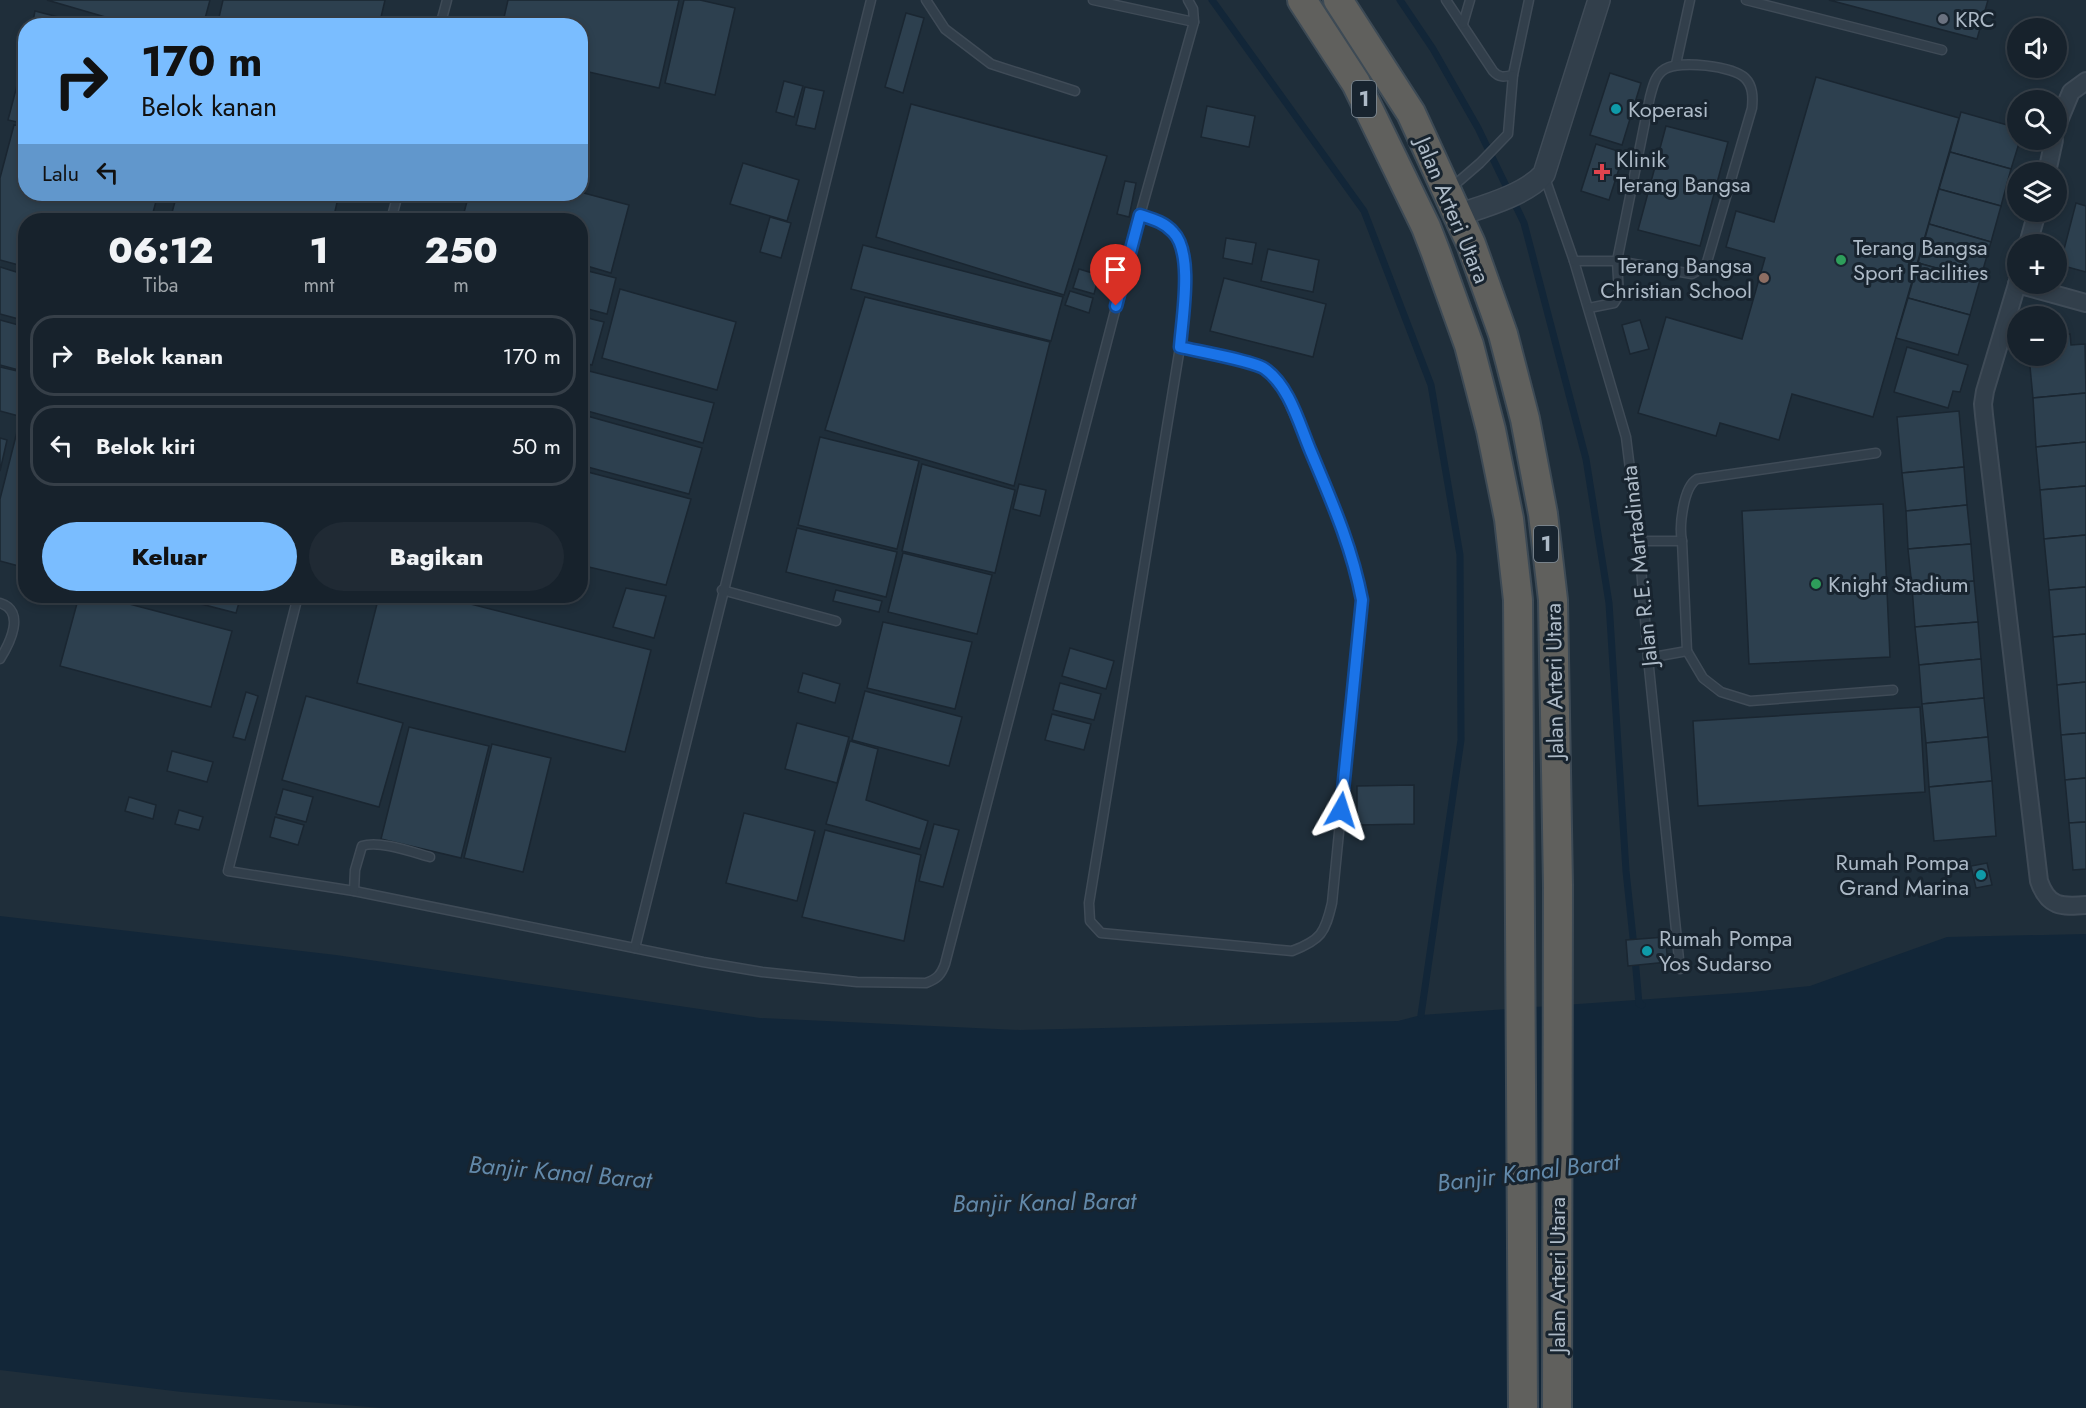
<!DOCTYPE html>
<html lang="id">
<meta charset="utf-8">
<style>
:root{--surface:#17222c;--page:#202a34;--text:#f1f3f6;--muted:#9ea4a9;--line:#363f48;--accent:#7abdff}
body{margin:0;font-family:Jost,sans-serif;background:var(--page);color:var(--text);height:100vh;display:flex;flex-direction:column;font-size:22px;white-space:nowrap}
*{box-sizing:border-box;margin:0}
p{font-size:20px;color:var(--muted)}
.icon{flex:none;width:33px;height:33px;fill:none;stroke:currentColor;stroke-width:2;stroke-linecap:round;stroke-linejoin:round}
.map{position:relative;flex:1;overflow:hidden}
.side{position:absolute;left:18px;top:213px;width:570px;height:390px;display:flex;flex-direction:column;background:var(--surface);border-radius:24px;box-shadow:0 3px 9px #0003,0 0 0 2px var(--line)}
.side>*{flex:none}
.banner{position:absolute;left:18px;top:18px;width:570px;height:183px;border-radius:24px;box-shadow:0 3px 9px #0003,0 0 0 2px var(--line);background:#7abdff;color:#111;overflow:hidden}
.controls{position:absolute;left:2007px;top:18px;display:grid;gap:12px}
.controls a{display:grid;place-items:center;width:60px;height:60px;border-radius:50%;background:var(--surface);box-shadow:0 3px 9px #0003,0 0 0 2px var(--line);font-size:30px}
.pin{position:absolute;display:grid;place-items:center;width:51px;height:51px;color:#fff;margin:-62px -26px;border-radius:50% 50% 50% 0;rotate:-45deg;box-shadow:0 0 6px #0007}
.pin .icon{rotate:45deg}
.me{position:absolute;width:66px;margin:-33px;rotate:6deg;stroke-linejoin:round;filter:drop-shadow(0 0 4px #0008)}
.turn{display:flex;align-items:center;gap:21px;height:126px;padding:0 24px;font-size:27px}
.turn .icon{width:78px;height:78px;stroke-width:2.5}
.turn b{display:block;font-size:42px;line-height:51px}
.then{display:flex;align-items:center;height:57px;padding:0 24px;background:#0003;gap:12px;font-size:22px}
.eta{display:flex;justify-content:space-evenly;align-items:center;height:102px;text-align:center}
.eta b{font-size:36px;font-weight:800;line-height:42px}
.cta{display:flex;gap:12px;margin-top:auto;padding:12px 24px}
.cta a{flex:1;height:69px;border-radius:36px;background:var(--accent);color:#111;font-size:24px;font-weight:800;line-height:69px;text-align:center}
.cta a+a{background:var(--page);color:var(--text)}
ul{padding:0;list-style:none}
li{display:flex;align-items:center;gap:18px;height:81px;margin:0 12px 9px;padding:0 12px;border:3px solid var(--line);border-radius:24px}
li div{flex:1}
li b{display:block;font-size:22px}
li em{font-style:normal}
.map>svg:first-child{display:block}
.water{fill:#122638}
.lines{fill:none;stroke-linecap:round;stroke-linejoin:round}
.stream{stroke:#122638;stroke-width:7}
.building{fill:#2d404f;stroke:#1a2631;stroke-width:1.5}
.service-casing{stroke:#3f4b57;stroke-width:11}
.minor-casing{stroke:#3f4b57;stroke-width:20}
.tertiary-casing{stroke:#3f4b57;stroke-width:24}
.trunk-casing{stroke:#3d4a55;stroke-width:32}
.service{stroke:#323f4b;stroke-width:8}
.minor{stroke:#323f4b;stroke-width:16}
.tertiary{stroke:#323f4b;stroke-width:21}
.trunk{stroke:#60605d;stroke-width:28}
.route-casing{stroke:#114b97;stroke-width:15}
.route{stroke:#1a73e8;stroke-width:10}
.worship-dot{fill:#6b7280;stroke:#18242f;stroke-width:2}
.culture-dot{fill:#0f9aa8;stroke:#18242f;stroke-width:2}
.health-dot{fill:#e0444e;stroke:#18242f;stroke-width:2}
.leisure-dot{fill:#2e9e5b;stroke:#18242f;stroke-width:2}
.education-dot{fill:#8d6e63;stroke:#18242f;stroke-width:2}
.labels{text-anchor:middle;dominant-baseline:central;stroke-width:6;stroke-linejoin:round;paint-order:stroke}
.shield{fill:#18242f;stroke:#808d99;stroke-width:1.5}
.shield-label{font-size:21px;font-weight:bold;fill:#adbac7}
.poi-label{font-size:22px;fill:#adbac7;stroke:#18242f;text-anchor:start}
.street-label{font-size:22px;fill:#adbac7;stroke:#18242f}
.water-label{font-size:24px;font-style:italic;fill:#6289aa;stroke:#18242f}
</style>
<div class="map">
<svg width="2086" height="1408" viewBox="0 0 2086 1408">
<rect width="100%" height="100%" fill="#1f2e3a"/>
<polygon class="water" points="0,916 336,955 760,1018 1020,1030 1398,1021 1421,1015 1752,992 1810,986 1947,937 2086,934 2086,1408 382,1408 182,1392 0,1370"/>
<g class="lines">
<g class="stream">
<polyline points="1212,0 1364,211 1431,385 1460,555 1461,740 1421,1015"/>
<polyline points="1400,0 1433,49 1478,128 1524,223 1586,459 1609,603 1626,871 1634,947"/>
<polyline points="1635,958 1639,1004 1642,1005"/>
</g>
</g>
<g class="building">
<polygon points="47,0 210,0 203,26 136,26"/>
<polygon points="223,0 385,0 379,26 217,26"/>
<polygon points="508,0 679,0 659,88 580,70 580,26 502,26"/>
<polygon points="684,0 700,0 735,8 715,95 665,83"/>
<polygon points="1829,0 1988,0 1977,39"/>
<polygon points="35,11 93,26 32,26"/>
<polygon points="906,13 924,18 903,93 885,87"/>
<polygon points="26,51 26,124 8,120"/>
<polygon points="1610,73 1641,83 1622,145 1590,135"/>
<polygon points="1816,77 1959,118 1873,417 1792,394 1779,440 1720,423 1716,436 1638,413 1666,317 1742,339 1765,258 1726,247 1736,211 1774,222"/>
<polygon points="784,81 803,86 794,117 776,112"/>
<polygon points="805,87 824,91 815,129 796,125"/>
<polygon points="911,104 1107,156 1064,295 876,237"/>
<polygon points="1207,106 1255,116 1249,147 1201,137"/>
<polygon points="1961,112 2018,128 2018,140 2020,140 2011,169 1950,152"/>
<polygon points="14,125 26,127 26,194 158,194 151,220 26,220 26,267 0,260 0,178"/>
<polygon points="1666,126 1728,142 1700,246 1638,230"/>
<polygon points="1596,144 1624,153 1609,200 1581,191"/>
<polygon points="1950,152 2011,169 2001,206 1939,189"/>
<polygon points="743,163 799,180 787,221 730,204"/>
<polygon points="1125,181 1136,183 1129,217 1117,214"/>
<polygon points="1939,189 2001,206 1991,242 1929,224"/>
<polygon points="580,192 629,205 611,273 580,264 580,220 462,220 469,194 580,194"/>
<polygon points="177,194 339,194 333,220 170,220"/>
<polygon points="2076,203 2086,206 2086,272 2060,265"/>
<polygon points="770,217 791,223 781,258 760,252"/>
<polygon points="1929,224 1991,242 1980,280 1918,263"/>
<polygon points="1226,238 1256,243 1252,264 1223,258"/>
<polygon points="863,245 1063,297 1051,341 851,289"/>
<polygon points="1268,249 1319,260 1313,292 1261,281"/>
<polygon points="1918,263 1980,280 1970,315 1908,298"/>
<polygon points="0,267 26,275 26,321 0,314"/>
<polygon points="580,269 616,278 607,314 580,307"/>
<polygon points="1079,269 1099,275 1094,294 1073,288"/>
<polygon points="1224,278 1326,304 1313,357 1210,331"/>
<polygon points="620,289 736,322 717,390 602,358"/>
<polygon points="1070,291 1093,298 1089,313 1065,305"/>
<polygon points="865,297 1050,342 1014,486 825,430"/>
<polygon points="1908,298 1970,315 1958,355 1896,338"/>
<polygon points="580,316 604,322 592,365 580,362"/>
<polygon points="0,320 26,327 26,372 0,365"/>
<polygon points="1640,320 1649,349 1630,354 1622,325"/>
<polygon points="2070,334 2071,345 2085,344 2086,393 2033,398 2029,356 2056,356 2056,335"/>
<polygon points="1907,347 1968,365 1960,392 1953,391 1948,408 1894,392"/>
<polygon points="0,367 26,373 26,418 0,411"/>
<polygon points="589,371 714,403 703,443 580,409 580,398"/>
<polygon points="2086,393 2086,442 2036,447 2033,398"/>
<polygon points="1959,411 1964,467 1902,473 1897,417"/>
<polygon points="580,414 702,448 689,494 580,465"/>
<polygon points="18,428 26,430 26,568 0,561 0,499"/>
<polygon points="820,437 919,461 897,549 798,525"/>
<polygon points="0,438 7,440 0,471"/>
<polygon points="2086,442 2086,486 2040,490 2036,447"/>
<polygon points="922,464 1015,490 995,573 902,551"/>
<polygon points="1964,467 1967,505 1906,511 1902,473"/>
<polygon points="580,470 691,499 666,585 580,565"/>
<polygon points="1019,484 1046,490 1040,516 1013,509"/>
<polygon points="2086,486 2086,535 2044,539 2040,490"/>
<polygon points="1883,504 1890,657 1749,664 1742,511"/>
<polygon points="1967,505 1971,544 1908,549 1906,511"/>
<polygon points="797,528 897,552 886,597 786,572"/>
<polygon points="2086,535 2086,587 2049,590 2044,539"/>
<polygon points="1971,544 1974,581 1912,587 1908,549"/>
<polygon points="903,553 992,575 977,634 888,612"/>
<polygon points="1974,581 1978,622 1915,627 1912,587"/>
<polygon points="2086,587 2086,634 2053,637 2049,590"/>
<polygon points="626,588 666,596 654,638 613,627"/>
<polygon points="836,590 882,601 879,612 833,601"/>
<polygon points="79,596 99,596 232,631 211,707 60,666"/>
<polygon points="170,596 241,596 236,613"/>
<polygon points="379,596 439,596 651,650 625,752 357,683"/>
<polygon points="883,622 972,642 955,709 867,688"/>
<polygon points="1978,622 1981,659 1919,665 1915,627"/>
<polygon points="2086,634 2086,682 2057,685 2053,637"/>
<polygon points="1070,648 1114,661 1106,689 1062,676"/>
<polygon points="1981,659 1984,698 1922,704 1919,665"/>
<polygon points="803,673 840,684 835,703 798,692"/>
<polygon points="2086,682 2086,733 2061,735 2057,685"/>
<polygon points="1060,683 1101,694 1094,720 1053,710"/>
<polygon points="865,691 962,717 949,766 852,740"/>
<polygon points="246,692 258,696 245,740 233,737"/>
<polygon points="306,696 403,723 379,807 282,780"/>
<polygon points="1984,698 1988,737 1926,743 1922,704"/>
<polygon points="1920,707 1925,792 1698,806 1693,721"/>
<polygon points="1052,714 1091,724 1084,750 1045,740"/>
<polygon points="797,723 849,737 837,783 785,769"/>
<polygon points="409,727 489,746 461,858 381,839"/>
<polygon points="2086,733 2086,778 2065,780 2061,735"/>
<polygon points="1988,737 1992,781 1929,787 1926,743"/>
<polygon points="850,741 878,749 866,800 928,821 920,849 826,824"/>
<polygon points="492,744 551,758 523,872 464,858"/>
<polygon points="172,751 213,762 207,782 167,771"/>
<polygon points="2086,778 2086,822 2069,823 2065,780"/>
<polygon points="1992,781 1996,836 1934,841 1929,787"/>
<polygon points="1414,785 1414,824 1357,825 1357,786"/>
<polygon points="283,789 313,797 306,822 276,814"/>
<polygon points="129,797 156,805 153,819 125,811"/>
<polygon points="179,810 203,817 199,830 175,824"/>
<polygon points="744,813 815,831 797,901 726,883"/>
<polygon points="275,817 304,825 298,845 270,837"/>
<polygon points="2086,822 2086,869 2073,870 2069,823"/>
<polygon points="934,824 959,830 943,887 919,881"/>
<polygon points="825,830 921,855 904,941 802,917"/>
<polygon points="1987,863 1992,885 1976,888 1971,866"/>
<polygon points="1665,937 1668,962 1628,966 1626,940"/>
</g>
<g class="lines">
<defs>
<g id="service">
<polyline points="926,0 945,29 991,64 1075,91"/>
<polyline points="1093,0 1194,22"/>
<path d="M1446,0L1493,71C1499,78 1504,77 1513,75L1529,0"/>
<polyline points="1746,0 1942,50"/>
<polyline points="1463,24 1470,0"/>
<polyline points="440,26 447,0"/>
<polyline points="1676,64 1690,0"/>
<polyline points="1544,175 1574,261 1626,437 1639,541 1648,658 1680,969"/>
<polyline points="1451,188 1480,163 1508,134 1513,75"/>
<path d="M1140,215C1152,219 1164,222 1173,232C1195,255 1182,317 1180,347L1089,903L1090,921L1101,933L1292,951C1321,940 1325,933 1332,903L1362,600L1356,569L1337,512L1280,382L1263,367L1180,347"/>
<polyline points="391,220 398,194"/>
<path d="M1574,261H1617L1692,274L1701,269L1707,262L1752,108C1753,97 1753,86 1745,78C1733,66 1680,60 1665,69C1655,75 1653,86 1650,97L1617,261L1619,295L1614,303L1589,308"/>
<path d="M1639,541H1682C1679,527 1683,487 1697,479L1876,453"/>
<polyline points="722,590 836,621"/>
<path d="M298,596L228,871L354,891L703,962L762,972L857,982L926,983C937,979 941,975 945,964L1140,215L1194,22L1193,9L1188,0"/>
<path d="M0,603C26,611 10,643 0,659"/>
<polyline points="1687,651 1703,678 1721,692 1750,701 1893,690"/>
<polyline points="1648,658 1687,651 1682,541"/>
<path d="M354,891L355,870L362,846C379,840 412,852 430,857"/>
<polyline points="635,948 871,0"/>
</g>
<g id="minor">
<polyline points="2056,128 2071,92 2086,81"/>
<polyline points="2047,172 2054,140"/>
<polyline points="2028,244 2037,212"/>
<path d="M2018,281L1985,391L1983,404L1984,415L2039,881C2048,907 2061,907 2086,905"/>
<polyline points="2017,284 2086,303"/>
</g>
<path id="tertiary" d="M1458,215C1485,206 1525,195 1544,174L1599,0"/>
<g id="trunk">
<polyline points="1302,0 1356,83 1426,227 1436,253 1469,345 1491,430 1509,519 1518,600 1523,1408"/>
<polyline points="1338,0 1411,113 1471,244 1503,334 1525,419 1543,514 1553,600 1558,885 1557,1408"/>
</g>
</defs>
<use href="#service" class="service-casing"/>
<use href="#minor" class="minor-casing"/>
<use href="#tertiary" class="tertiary-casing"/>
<use href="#trunk" class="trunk-casing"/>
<use href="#service" class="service"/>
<use href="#minor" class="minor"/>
<use href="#tertiary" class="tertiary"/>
<use href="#trunk" class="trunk"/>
</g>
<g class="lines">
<defs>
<path id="route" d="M1116,306L1140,215C1152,219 1164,222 1173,232C1194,253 1182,318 1180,347C1196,351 1254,361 1265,369C1290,387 1299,424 1311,452C1332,502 1352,547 1362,600L1341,810"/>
</defs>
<use href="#route" class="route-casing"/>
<use href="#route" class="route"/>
</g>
<circle class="worship-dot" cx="1943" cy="19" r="6"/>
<g class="culture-dot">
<circle cx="1616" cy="109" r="6"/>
<circle cx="1981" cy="875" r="6"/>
<circle cx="1647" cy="951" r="6"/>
</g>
<path class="health-dot" d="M1599 163h6v6h6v6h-6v6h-6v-6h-6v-6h6z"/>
<g class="leisure-dot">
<circle cx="1841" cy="260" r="6"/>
<circle cx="1816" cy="584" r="6"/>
</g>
<circle class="education-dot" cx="1764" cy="278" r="6"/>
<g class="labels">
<g class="shield">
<rect x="1352" y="81" width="24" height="36" rx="4.5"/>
<rect x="1534" y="526" width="24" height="36" rx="4.5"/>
</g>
<g class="shield-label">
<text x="1364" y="99">1</text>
<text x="1546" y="544">1</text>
</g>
<g class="poi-label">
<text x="1955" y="19">KRC</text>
<text x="1628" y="109">Koperasi</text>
<text x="1616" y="159">Klinik<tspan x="1616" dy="25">Terang Bangsa</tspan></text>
<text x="1853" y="247">Terang Bangsa<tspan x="1853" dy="25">Sport Facilities</tspan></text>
<text x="1752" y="265" text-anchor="end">Terang Bangsa<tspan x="1752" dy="25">Christian School</tspan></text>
<text x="1828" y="584">Knight Stadium</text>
<text x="1969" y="862" text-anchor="end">Rumah Pompa<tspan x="1969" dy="25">Grand Marina</tspan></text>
<text x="1659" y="938">Rumah Pompa<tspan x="1659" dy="25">Yos Sudarso</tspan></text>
</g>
<g class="street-label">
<text transform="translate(1453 210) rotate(67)">Jalan Arteri Utara</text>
<text transform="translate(1639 566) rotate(-96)">Jalan R.E. Martadinata</text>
<text transform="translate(1554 681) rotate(-91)">Jalan Arteri Utara</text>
<text transform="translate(1557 1275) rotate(-90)">Jalan Arteri Utara</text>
</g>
<g class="water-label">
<text transform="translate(560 1172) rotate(5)">Banjir Kanal Barat</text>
<text transform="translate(1528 1172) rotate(-7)">Banjir Kanal Barat</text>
<text transform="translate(1044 1202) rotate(-1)">Banjir Kanal Barat</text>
</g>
</g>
</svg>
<div class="controls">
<a><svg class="icon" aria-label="sound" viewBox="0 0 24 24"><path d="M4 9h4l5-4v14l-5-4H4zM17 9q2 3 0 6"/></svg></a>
<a><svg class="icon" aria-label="search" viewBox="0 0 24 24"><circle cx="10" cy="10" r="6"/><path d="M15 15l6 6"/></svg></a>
<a><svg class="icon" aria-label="layers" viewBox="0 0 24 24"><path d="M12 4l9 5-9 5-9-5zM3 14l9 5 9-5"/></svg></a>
<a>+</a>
<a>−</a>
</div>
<div class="pin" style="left:1116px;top:306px;background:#d93025"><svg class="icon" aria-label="arrive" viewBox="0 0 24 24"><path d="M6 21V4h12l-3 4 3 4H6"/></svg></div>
<svg class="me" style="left:1341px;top:810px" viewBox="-20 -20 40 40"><path d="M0-17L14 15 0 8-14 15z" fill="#1a73e8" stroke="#fff" stroke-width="4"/></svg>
<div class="banner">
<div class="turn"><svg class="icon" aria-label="right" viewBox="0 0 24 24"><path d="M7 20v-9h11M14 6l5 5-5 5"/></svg><div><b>170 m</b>Belok kanan</div></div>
<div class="then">Lalu<svg class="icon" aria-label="left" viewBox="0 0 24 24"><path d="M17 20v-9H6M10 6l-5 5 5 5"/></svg></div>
</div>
<section class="side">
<div class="eta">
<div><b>06:12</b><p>Tiba</p></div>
<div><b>1</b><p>mnt</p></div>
<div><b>250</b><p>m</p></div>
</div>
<ul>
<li><svg class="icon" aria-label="right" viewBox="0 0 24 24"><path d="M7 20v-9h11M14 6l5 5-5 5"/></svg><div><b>Belok kanan</b></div><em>170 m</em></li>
<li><svg class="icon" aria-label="left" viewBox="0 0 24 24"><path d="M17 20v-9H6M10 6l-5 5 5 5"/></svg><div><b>Belok kiri</b></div><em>50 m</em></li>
</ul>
<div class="cta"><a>Keluar</a><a>Bagikan</a></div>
</section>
</div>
